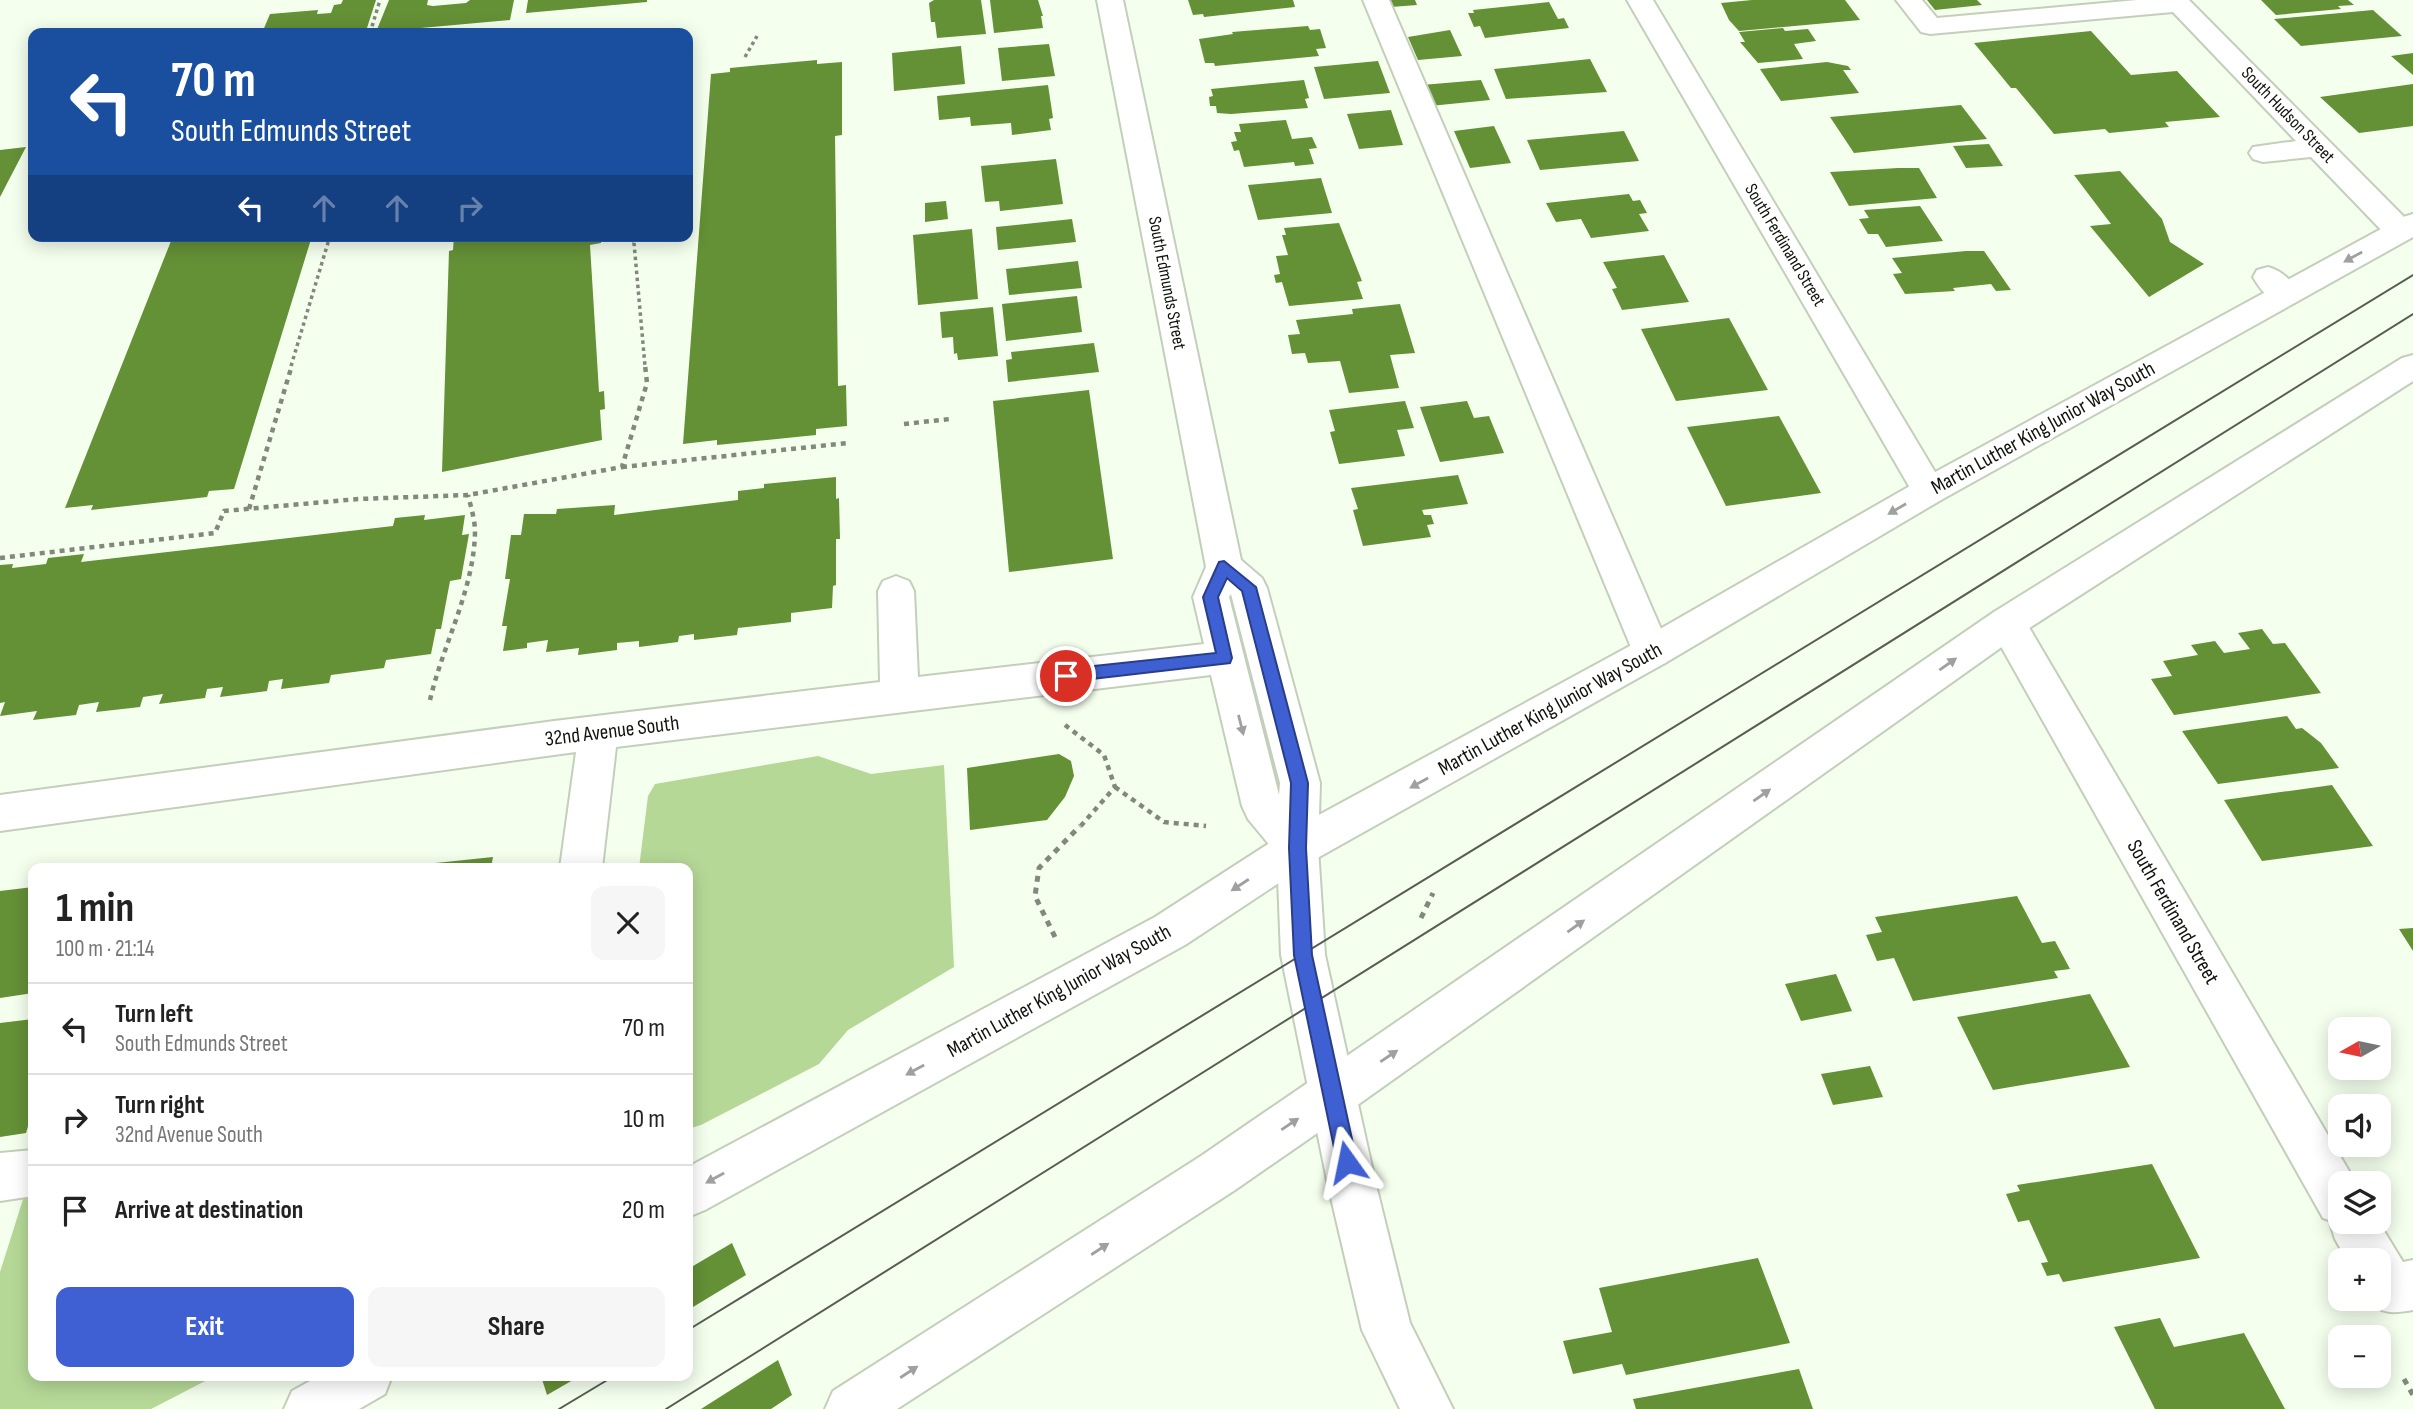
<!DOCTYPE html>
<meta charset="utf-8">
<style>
:root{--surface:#fff;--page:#f6f6f6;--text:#222;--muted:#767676;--line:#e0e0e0;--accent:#3f60d2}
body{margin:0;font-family:"Sofia Sans Condensed",sans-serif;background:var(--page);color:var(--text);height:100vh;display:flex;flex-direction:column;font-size:26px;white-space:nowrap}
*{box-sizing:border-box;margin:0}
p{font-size:23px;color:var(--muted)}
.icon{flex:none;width:38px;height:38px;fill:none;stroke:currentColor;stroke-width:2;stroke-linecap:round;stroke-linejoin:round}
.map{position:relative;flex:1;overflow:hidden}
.side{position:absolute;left:28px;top:863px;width:665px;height:518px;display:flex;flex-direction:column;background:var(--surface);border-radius:14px;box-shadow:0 4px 18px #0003}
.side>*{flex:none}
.top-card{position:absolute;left:28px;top:28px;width:665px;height:214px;border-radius:14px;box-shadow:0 4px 18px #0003;background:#1a4fa0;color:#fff;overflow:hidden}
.needle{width:46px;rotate:261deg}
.tools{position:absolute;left:2328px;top:1017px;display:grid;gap:14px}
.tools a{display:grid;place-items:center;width:63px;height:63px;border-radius:14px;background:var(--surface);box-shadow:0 4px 18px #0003;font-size:35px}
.pin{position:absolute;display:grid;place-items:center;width:60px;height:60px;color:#fff;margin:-30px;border:4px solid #fff;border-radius:50%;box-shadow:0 2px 7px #0007}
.me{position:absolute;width:77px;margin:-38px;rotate:348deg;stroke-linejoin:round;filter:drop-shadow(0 0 5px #0008)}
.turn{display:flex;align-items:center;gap:24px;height:147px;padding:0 28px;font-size:32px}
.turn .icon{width:91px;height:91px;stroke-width:2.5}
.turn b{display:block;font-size:49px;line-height:60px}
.lanes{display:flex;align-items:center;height:66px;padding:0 28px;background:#0003;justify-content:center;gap:35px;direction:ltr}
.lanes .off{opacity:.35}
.round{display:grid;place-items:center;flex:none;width:74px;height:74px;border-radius:14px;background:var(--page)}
.headline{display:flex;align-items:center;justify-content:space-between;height:119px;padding:0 28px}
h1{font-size:42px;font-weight:700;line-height:52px}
.button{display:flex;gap:14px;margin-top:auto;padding:14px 28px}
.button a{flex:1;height:80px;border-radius:14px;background:var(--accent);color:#fff;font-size:28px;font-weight:700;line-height:80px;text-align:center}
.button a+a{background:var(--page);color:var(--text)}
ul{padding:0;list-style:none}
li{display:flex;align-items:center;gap:21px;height:91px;padding:0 28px;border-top:2px solid var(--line)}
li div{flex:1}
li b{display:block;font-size:26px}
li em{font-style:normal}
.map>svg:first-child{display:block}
.green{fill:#b5d897}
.building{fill:#649036}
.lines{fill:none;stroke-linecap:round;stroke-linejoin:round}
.minor-casing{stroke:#c3cfba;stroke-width:4}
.major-casing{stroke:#c3cfba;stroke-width:4}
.path-far2{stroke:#81887c;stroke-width:3.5;stroke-dasharray:3.5 3.5;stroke-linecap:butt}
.path-far1{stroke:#81887c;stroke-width:4.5;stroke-dasharray:5 5;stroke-linecap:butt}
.path{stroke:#81887c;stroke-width:5;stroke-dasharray:6 6;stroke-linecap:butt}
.minor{fill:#fff;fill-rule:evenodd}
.major{fill:#fff;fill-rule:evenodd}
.tram{stroke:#575d53;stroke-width:2}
.oneway{fill:#9fa19e}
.route{fill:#3f60d2;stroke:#293e88;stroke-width:2}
.labels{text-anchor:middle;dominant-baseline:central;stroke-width:7;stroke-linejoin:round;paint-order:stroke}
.far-street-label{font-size:18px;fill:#0f130c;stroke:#fff}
.street-label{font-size:21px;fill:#0f130c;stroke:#fff}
</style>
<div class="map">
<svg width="2413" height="1409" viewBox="0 0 2413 1409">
<rect width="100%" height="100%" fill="#f5ffee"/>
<g class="green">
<polygon points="818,756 871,774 944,765 954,967 848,1030 819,1064 701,1125 688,1129 688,868 639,868 648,796 655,784"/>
<polygon points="33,1192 33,1376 215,1376 151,1409 0,1409 0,1272 25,1193"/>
</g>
<g class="building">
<polygon points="343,0 376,0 366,31 262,33 270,14 318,10 317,14 331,13 334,5 341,4"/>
<polygon points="389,0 428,0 427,5 433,6 466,3 470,0 514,0 510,20 376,32"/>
<polygon points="528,0 647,0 647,2 526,13"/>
<polygon points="934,0 981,0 986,34 937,38 935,22 931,22 929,3"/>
<polygon points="990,0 1038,0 1043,16 1041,16 1043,28 994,33"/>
<polygon points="1188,0 1293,0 1295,7 1204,17 1203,14 1193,15"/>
<polygon points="1388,0 1415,0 1417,5 1391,7"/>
<polygon points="1752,0 1845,0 1860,20 1739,31 1729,20 1721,3"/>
<polygon points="1927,0 1977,0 1982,5 1935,10"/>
<polygon points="2261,0 2348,0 2354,5 2338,6 2341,9 2276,15"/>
<polygon points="1549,2 1558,19 1564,18 1569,28 1485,38 1480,26 1474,27 1468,13 1474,13 1473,10"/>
<polygon points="2373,10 2402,36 2301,46 2274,19"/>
<polygon points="1308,26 1310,30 1320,29 1326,48 1316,49 1319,56 1215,66 1214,63 1205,63 1199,39 1233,34 1232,32"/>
<polygon points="1783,28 1785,31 1808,29 1816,41 1794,44 1803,59 1758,63 1740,42 1745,42 1739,32"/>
<polygon points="1450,30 1462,56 1418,60 1408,37"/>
<polygon points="2091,31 2131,75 2177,71 2220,117 2165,122 2169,127 2109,133 2105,129 2054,134 2016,88 2011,88 1974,43"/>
<polygon points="1049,44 1055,76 1002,81 998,48"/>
<polygon points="961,46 965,84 894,91 892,53"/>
<polygon points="2413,53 2413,75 2391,56"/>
<polygon points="1590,59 1607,92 1506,99 1494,69"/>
<polygon points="817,60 817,64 842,62 842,135 835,136 838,386 846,385 847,426 816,429 816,435 717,445 717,440 683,444 711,74 730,72 730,68"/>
<polygon points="1378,61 1390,93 1324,99 1314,67"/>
<polygon points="1827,62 1848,66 1851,70 1843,70 1859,93 1781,101 1760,69"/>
<polygon points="1304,80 1309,98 1305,99 1308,108 1231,114 1217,113 1216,106 1210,106 1209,97 1213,96 1211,89"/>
<polygon points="1481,80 1490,100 1430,106 1422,85"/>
<polygon points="2413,84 2413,126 2359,133 2320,97"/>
<polygon points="1048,85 1053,118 1049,119 1051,130 1012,135 1011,123 971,126 970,117 939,120 937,96"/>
<polygon points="1961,105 1987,139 1854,153 1830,117"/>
<polygon points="1391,110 1403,145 1359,149 1347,114"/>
<polygon points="1286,120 1292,139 1312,137 1317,148 1309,149 1314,164 1295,166 1294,162 1244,167 1239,150 1234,151 1231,142 1237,141 1234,132 1241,132 1239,124"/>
<polygon points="1494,126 1511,163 1470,168 1454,131"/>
<polygon points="1624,131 1639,161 1540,170 1527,140"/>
<polygon points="1989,144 2003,166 1966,168 1953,146"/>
<polygon points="26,147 0,197 0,150"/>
<polygon points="1056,159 1063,204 1000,211 999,201 985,202 981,166"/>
<polygon points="1898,168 1919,168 1937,198 1849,206 1830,172"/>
<polygon points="2120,171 2162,219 2170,242 2204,264 2149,297 2090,226 2111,224 2074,175"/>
<polygon points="1321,178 1332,213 1258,220 1248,185"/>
<polygon points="1629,194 1633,201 1640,200 1647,213 1639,214 1649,231 1591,238 1581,219 1556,222 1546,203"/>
<polygon points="946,201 948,219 925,222 925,203"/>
<polygon points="1920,206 1943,241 1886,247 1878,234 1868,234 1859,219 1869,218 1864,210"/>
<polygon points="1072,219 1076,242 998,250 996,227"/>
<polygon points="1339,223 1362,281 1357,282 1363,299 1289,306 1282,282 1276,283 1274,275 1280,274 1276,256 1288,255 1282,235 1286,235 1284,228"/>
<polygon points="972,229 978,299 918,305 913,235"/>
<polygon points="173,236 312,236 234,489 209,491 207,497 91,510 93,505 65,508"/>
<polygon points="454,236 601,236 601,243 590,245 599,392 604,391 605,409 600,410 602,440 442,472 449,251 453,250"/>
<polygon points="1966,251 1984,251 2011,290 1996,291 1991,284 1953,288 1955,291 1905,294 1893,274 1902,273 1892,258"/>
<polygon points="1664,255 1689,302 1622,310 1612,289 1617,288 1603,262"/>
<polygon points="1078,261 1082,288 1009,295 1006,269"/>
<polygon points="1077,296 1082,332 1006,341 1002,304"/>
<polygon points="1400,304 1415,353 1390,355 1399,388 1349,393 1340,361 1308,363 1305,353 1292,354 1288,335 1300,334 1296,320 1353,314 1352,309"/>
<polygon points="993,307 998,356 958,360 957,353 954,354 953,337 942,338 940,312"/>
<polygon points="1729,318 1768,390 1676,401 1641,329"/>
<polygon points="1094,343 1099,372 1008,382 1006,360 1012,359 1011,352"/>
<polygon points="1089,390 1113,559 1009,572 993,401"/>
<polygon points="1405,401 1414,428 1397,430 1405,456 1339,464 1330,432 1335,431 1329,410"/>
<polygon points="1467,401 1474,418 1489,416 1504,453 1440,462 1420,407"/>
<polygon points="1779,416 1821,493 1726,506 1687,427"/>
<polygon points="1458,475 1468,504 1422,510 1424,515 1431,515 1434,524 1427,525 1431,537 1363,546 1353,510 1358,509 1351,488"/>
<polygon points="836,477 836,499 839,498 840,539 836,539 836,585 833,586 832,608 791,613 791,622 738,628 737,635 694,640 694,634 679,636 678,642 639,647 639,641 617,643 617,650 578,655 579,648 546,652 548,640 527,643 527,648 503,651 507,626 502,626 510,579 505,579 511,535 521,535 524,514 556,514 557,509 615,505 614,515 738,500 738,491 764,488 764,484"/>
<polygon points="425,515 424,520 465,515 462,535 469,534 461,579 450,581 441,629 436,629 431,654 386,660 384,668 331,675 329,683 281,689 283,679 269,681 267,691 220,697 223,687 207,689 205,698 159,704 163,694 143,697 140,707 96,712 99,702 79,705 76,715 33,720 37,711 0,716 5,702 0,703 0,565 13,564 12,568 46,564 48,558 84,554 81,562 393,526 395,518"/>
<polygon points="2262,629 2273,644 2285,643 2321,693 2174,715 2151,679 2172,676 2163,661 2198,655 2191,645 2215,641 2224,653 2250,649 2238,633"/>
<polygon points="2287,716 2296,729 2302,728 2321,743 2339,768 2218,784 2182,731"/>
<polygon points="1059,754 1071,761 1074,776 1065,797 1047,820 970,830 967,768"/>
<polygon points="2332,785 2373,846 2262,861 2224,800"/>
<polygon points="493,857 491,868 425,868 426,864"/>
<polygon points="33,887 33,993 0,998 0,891"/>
<polygon points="2017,896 2042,943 2055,941 2070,969 2054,971 2058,978 1913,1001 1894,958 1877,961 1866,935 1882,932 1875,917"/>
<polygon points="2413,928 2413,951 2399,929"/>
<polygon points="1836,974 1852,1011 1801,1021 1785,984"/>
<polygon points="2090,994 2130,1067 1993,1090 1957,1017"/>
<polygon points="33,1019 33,1109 26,1133 0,1137 0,1023"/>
<polygon points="1870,1066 1883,1097 1833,1105 1821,1074"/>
<polygon points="2152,1164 2200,1258 2063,1282 2059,1274 2047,1276 2041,1263 2048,1262 2029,1220 2018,1222 2006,1194 2020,1191 2017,1185"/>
<polygon points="732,1243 746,1275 688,1310 688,1269"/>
<polygon points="1758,1258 1790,1343 1626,1375 1622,1364 1573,1374 1563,1341 1612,1332 1599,1288"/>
<polygon points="2160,1318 2174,1347 2244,1333 2285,1409 2155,1409 2114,1327"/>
<polygon points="778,1360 792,1395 771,1409 701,1409"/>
<polygon points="1799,1369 1813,1409 1636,1409 1633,1399"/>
<polygon points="541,1376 580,1376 547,1395"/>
</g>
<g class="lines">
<defs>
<g id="minor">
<path d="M1097,0H1123L1241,560L1262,578L1267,588L1320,783L1318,848L1325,955L1376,1185L1410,1323L1453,1409H1400L1362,1330L1328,1185L1281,955L1277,854L1248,819L1242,806L1211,675L616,747L602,868H560L576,752L0,831V795L554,721L880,682L878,591L883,581L896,576L909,581L914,591L918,677L1204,644L1193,597L1206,567ZM1231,594L1280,783L1279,795L1229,597Z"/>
<polygon points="1363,0 1389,0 1671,652 1665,663 1652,668 1639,663 1633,652"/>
<polygon points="1627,0 1653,0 1941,482 1946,491 1941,500 1929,504 1917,500"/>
<polygon points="1896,0 1922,0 1937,18 2137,0 2189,0 2411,224 2413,234 2411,238 2400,241 2389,238 2311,157 2263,162 2253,159 2249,153 2253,147 2296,141 2173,12 1930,34 1921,32"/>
<path d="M2268,267C2283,271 2293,282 2300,295L2296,302C2275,308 2263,294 2253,277L2257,270Z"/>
<path d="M2007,608L2020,612L2356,1183H2340V1222L2378,1221L2403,1262L2413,1260V1310C2396,1313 2379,1316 2369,1298H2378V1260H2347L2335,1239L2329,1220L2323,1218L1994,634L1988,623L1994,612Z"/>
<polygon points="33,1150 33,1196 0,1201 0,1153"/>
</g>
<g id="major">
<polygon points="2413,214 2413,237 1941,500 1665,663 1312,861 1185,945 705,1210 688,1217 688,1167 1155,917 1282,835 1639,641 1917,482 2403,217"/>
<polygon points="2413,355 2413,381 2020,634 1349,1111 1235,1190 897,1409 825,1409 833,1391 1201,1156 1994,612 2402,358"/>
<polygon points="319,1376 392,1376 385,1394 359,1409 284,1409 292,1391"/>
</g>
</defs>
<use href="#minor" class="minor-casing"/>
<use href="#major" class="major-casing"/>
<g class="path-far2">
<polyline points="370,33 380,0"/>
<polyline points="745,57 757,36"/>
<polyline points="636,236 634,243 645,366"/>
<polyline points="291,366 330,236"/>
</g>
<g class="path-far1">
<polyline points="904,424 950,419"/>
<polyline points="622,467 848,443"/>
<polyline points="249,509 292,365"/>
<polyline points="0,558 215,533 224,511 358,499 468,495 622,467 647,383 645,365"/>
<path d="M430,700C443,644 474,590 475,532C475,520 471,507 468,495"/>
<polyline points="1065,725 1104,755 1115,787 1079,828"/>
<polyline points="1115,787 1164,822 1206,826"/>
</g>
<g class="path">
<polyline points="1421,918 1433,893"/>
<polyline points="1055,937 1035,896 1039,868 1080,826"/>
<polyline points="2404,1379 2413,1395"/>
</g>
<use href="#minor" class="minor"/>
<use href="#major" class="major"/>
<g class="tram">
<polyline points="688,1330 2413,275"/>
<polyline points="559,1409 614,1376"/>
<polyline points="666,1409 2413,314"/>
</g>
</g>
<defs><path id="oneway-solid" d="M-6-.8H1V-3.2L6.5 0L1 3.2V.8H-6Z" transform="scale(1.75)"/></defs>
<g class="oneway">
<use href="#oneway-solid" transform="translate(2353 257) rotate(151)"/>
<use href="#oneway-solid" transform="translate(1897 509) rotate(150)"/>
<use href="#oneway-solid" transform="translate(1948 664) rotate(-35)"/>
<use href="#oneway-solid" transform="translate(1241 725) rotate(76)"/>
<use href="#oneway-solid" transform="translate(1419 783) rotate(151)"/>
<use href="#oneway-solid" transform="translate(1762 795) rotate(-35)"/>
<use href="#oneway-solid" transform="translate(1240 885) rotate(147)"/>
<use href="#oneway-solid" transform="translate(1576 926) rotate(-35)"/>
<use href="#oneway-solid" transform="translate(1389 1056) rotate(-34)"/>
<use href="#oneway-solid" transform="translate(915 1070) rotate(151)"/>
<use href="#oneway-solid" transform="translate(1290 1124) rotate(-34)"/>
<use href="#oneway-solid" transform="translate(715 1178) rotate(151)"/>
<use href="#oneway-solid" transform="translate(1100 1249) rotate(-33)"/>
<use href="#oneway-solid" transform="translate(909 1372) rotate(-33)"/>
</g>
<polygon class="route" points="1224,561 1256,587 1308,783 1306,848 1312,955 1357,1162 1354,1169 1347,1172 1340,1169 1337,1162 1294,955 1289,848 1291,783 1242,591 1227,578 1218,597 1232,658 1230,663 1066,682 1059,676 1066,669 1216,653 1203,597 1219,562"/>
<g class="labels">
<g class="far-street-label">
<text transform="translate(2288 115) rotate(46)">South Hudson Street</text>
<text transform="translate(1785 245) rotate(59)">South Ferdinand Street</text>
<text transform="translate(1167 283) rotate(79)">South Edmunds Street</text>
</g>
<g class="street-label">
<text transform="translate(2043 428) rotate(-29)">Martin Luther King Junior Way South</text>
<text transform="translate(1550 709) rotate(-29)">Martin Luther King Junior Way South</text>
<text transform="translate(612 731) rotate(-7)">32nd Avenue South</text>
<text transform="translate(2173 912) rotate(60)">South Ferdinand Street</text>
<text transform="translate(1059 991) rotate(-29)">Martin Luther King Junior Way South</text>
</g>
</g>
</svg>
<div class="tools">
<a><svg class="needle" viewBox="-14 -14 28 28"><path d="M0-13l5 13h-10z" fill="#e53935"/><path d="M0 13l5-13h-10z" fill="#767676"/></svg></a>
<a><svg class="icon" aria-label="sound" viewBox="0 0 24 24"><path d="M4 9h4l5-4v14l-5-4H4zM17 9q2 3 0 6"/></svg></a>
<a><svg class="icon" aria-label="layers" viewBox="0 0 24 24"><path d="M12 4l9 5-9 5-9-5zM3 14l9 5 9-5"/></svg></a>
<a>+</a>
<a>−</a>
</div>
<div class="pin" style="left:1066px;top:676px;background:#d93025"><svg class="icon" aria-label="arrive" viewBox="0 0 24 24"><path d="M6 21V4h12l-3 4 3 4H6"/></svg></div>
<svg class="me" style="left:1347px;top:1162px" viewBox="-20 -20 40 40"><path d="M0-17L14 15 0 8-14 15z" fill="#3f60d2" stroke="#fff" stroke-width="4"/></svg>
<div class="top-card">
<div class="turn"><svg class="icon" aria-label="left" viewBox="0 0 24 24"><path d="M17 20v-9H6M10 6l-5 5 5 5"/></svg><div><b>70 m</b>South Edmunds Street</div></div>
<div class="lanes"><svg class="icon" aria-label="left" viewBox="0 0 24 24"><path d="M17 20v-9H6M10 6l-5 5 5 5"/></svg><svg class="icon off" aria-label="ahead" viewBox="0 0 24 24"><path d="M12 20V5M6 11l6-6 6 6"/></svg><svg class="icon off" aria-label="ahead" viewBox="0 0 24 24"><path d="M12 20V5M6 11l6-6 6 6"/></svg><svg class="icon off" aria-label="right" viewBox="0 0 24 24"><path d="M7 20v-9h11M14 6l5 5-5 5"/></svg></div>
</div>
<section class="side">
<div class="headline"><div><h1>1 min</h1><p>100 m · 21:14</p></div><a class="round"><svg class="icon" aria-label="close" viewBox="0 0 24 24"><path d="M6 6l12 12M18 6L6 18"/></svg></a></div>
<ul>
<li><svg class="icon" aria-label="left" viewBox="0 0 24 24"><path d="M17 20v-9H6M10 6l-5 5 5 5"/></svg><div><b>Turn left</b><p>South Edmunds Street</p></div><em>70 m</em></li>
<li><svg class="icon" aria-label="right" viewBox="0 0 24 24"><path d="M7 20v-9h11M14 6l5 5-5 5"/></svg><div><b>Turn right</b><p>32nd Avenue South</p></div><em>10 m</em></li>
<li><svg class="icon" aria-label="arrive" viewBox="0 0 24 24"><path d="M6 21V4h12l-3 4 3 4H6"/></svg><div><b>Arrive at destination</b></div><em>20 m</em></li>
</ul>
<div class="button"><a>Exit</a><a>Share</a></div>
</section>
</div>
